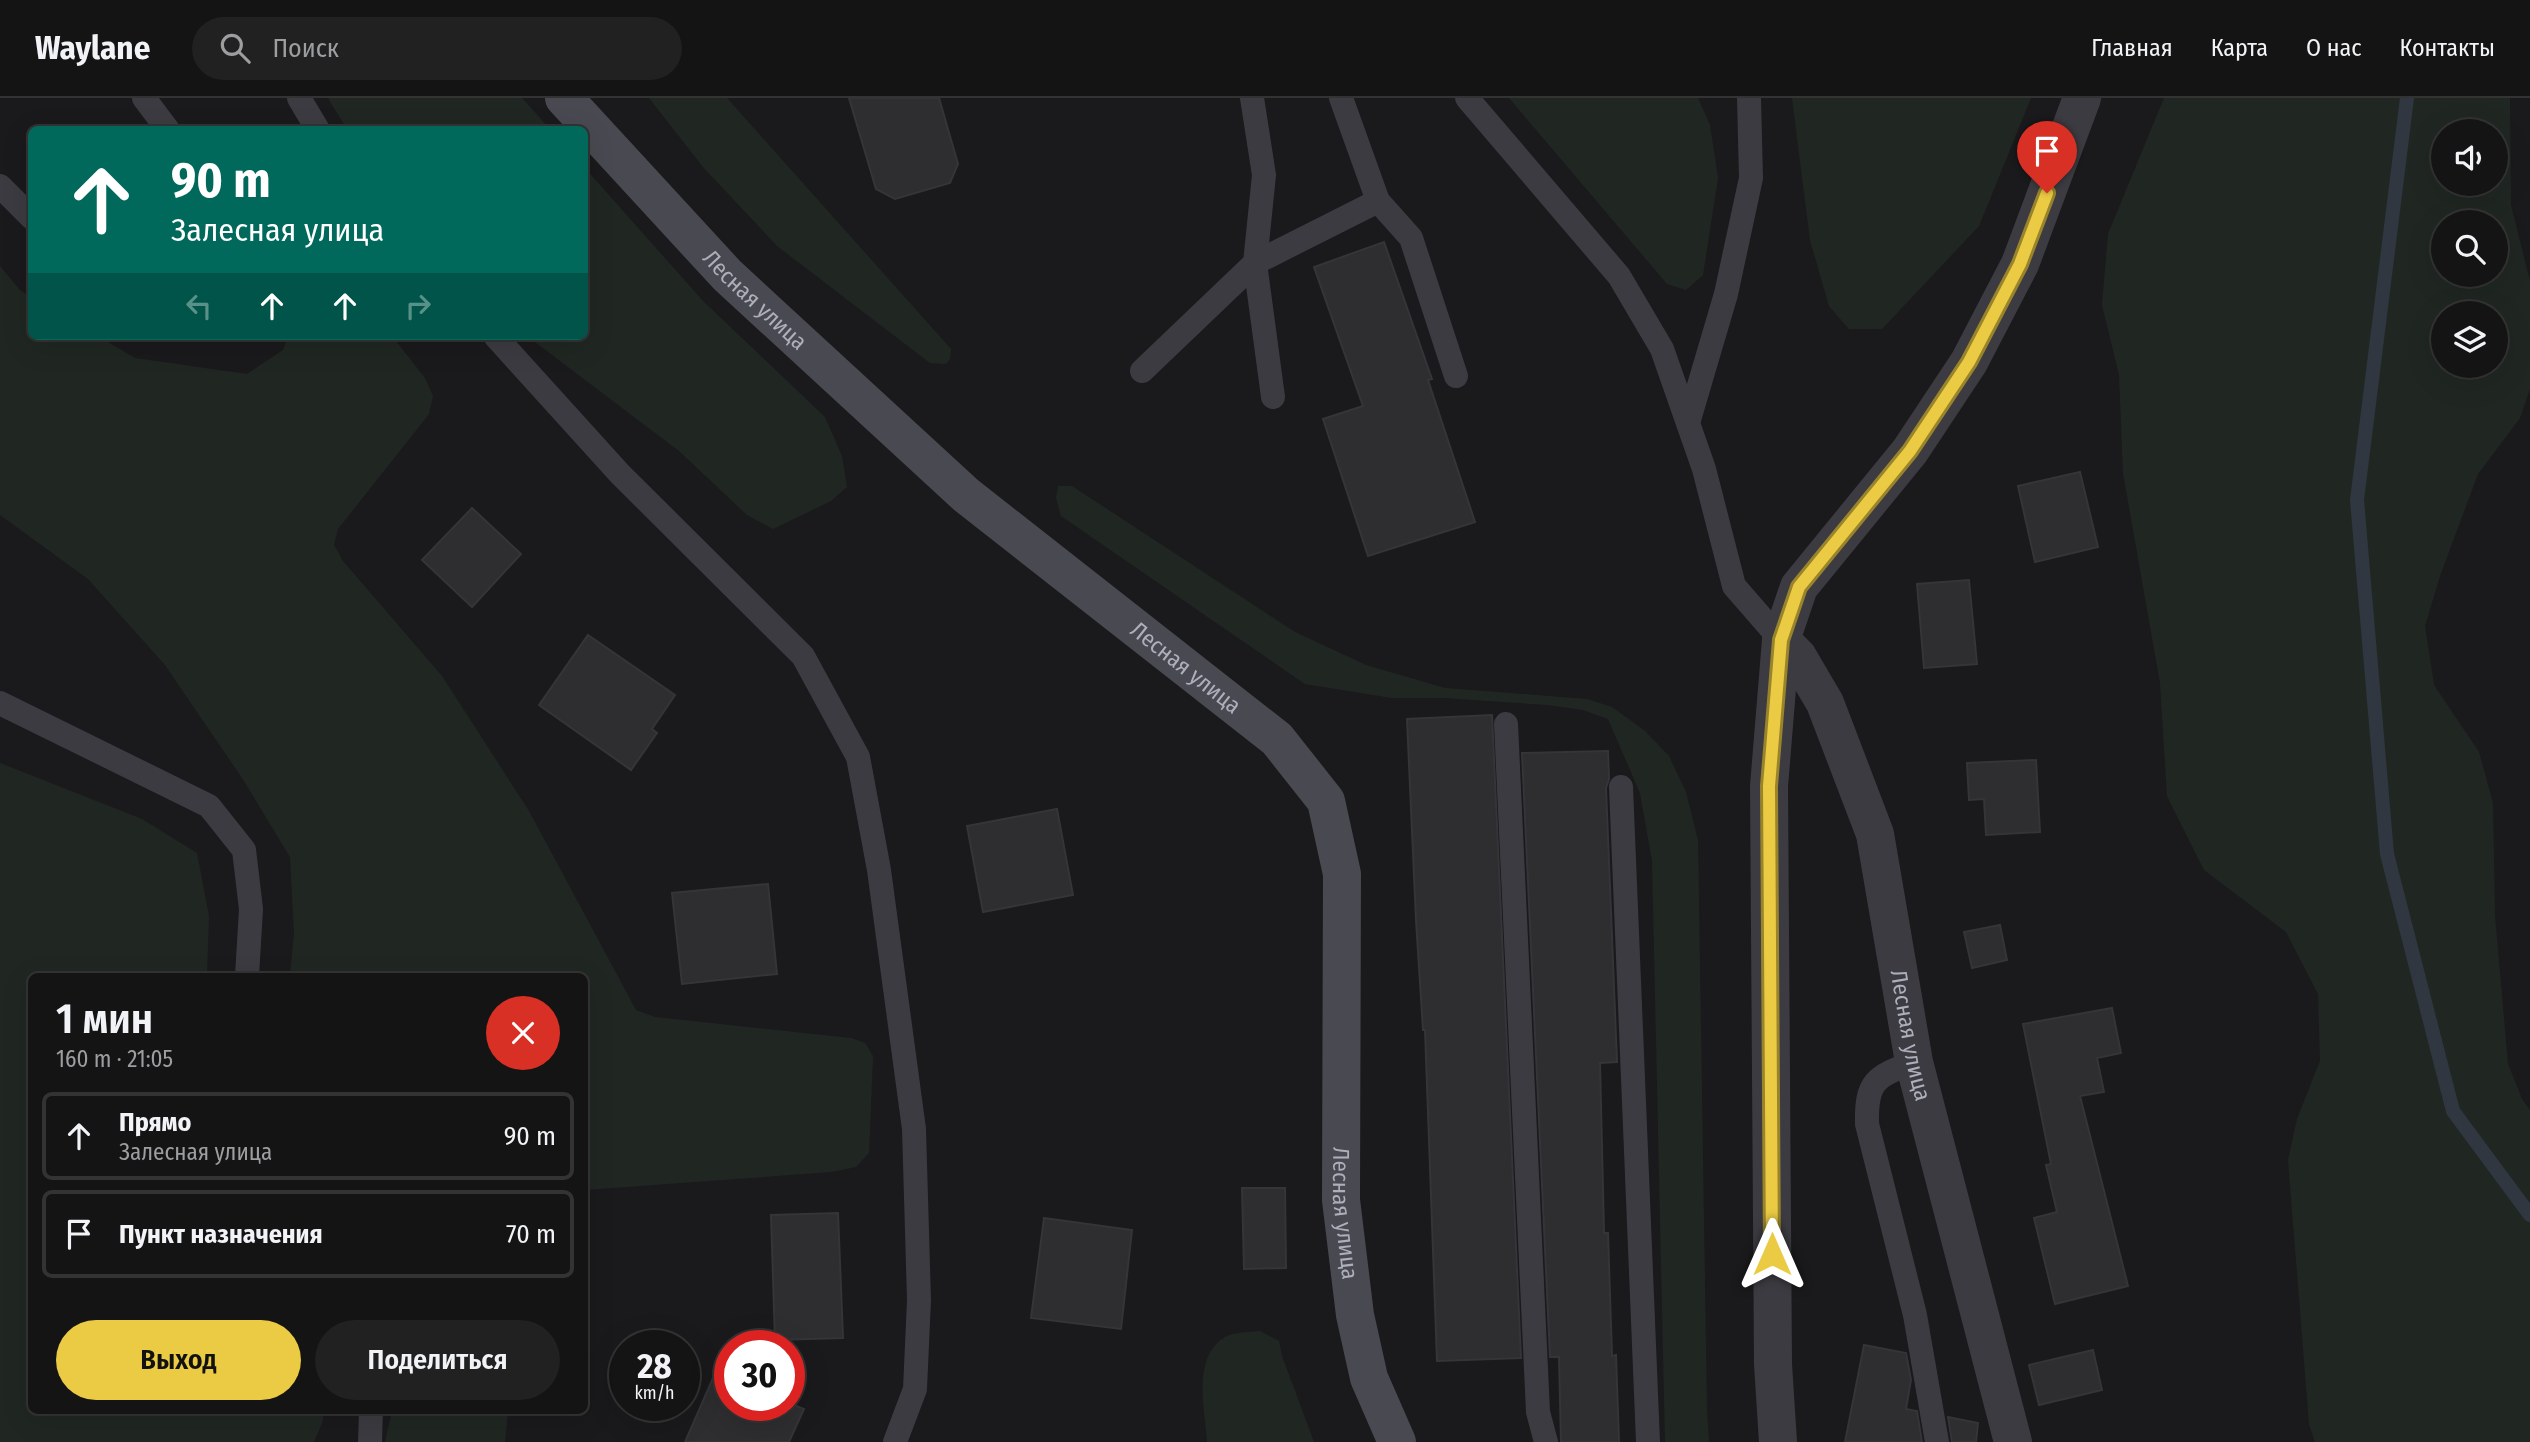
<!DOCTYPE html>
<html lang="ru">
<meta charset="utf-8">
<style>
:root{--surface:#141415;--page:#212122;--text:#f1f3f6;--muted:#9d9ea0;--line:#333334;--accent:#ebcb43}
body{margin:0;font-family:"Fira Sans Condensed",sans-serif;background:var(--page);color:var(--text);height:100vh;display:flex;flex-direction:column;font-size:26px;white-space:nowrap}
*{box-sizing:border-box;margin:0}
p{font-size:23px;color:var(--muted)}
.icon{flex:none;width:38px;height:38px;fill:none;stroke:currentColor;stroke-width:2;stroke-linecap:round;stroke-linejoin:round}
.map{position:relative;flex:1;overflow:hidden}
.side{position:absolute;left:28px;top:875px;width:560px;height:441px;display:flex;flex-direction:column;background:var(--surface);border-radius:10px;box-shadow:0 7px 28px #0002,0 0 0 2px var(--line)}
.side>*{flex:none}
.hud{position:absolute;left:28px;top:28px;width:560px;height:214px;border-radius:10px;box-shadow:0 7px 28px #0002,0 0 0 2px var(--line);background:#00695c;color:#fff;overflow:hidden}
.fabs{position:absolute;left:2431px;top:21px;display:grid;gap:14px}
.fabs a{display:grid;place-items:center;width:77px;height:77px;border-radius:50%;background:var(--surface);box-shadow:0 7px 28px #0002,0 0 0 2px var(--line);font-size:35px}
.speed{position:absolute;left:609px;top:1232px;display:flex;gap:14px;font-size:35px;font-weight:700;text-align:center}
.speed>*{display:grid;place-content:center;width:91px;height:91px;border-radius:50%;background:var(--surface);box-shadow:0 7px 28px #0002,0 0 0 2px var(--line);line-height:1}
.speed small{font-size:18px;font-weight:400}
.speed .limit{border:10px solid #d22;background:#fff;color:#111}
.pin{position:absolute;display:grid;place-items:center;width:60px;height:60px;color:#fff;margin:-72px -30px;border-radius:50% 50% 50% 0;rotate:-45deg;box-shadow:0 0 7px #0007}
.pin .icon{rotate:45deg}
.me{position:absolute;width:77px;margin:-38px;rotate:0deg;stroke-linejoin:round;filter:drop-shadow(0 0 5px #0008)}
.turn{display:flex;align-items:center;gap:24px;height:147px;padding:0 28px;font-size:32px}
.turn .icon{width:91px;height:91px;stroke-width:2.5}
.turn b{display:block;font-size:49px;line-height:60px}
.lanes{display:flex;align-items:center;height:66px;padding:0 28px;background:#0003;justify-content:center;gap:35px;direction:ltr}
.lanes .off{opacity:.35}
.round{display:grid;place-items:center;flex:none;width:74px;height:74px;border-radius:37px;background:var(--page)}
.overview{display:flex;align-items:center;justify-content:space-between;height:119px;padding:0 28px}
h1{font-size:42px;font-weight:600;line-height:52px}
.action{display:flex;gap:14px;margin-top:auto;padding:14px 28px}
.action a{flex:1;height:80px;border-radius:42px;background:var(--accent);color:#111;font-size:28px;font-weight:600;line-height:80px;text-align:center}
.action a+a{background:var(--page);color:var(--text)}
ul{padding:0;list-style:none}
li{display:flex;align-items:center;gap:21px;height:88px;margin:0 14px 10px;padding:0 14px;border:4px solid var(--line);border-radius:10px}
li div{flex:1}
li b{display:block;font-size:26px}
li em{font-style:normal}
header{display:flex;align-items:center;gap:42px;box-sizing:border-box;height:98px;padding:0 35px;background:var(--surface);border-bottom:2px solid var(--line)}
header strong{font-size:33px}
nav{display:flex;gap:38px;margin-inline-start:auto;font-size:24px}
.search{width:490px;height:63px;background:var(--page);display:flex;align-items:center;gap:18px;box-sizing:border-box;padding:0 24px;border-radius:38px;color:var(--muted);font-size:26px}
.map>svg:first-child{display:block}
.green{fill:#202722;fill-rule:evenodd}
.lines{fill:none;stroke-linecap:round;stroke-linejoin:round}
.stream{stroke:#303740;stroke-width:14}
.building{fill:#2e2d30;stroke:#353438;stroke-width:2}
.lane{stroke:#3b3b41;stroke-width:24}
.street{stroke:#3b3b41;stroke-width:38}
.secondary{stroke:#494a51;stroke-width:38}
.route-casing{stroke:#99842c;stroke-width:18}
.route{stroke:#ebcb43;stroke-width:12}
.labels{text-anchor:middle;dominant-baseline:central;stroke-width:7;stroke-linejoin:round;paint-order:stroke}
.street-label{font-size:23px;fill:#adafbb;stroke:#151517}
</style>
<header>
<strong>Waylane</strong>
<div class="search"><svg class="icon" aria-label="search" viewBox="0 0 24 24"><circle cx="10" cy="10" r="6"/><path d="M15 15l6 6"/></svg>Поиск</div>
<nav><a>Главная</a><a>Карта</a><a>О нас</a><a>Контакты</a></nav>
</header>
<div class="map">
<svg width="2530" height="1344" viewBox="0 0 2530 1344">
<rect width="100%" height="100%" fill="#1a1a1c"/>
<g class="green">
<polygon points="328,0 522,0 550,31 347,31"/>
<polygon points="649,0 727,0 951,251 950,261 946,266 930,265 777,148 703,69"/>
<polygon points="1509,0 1698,0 1710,27 1718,80 1703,177 1686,192 1667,186"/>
<polygon points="1792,0 2031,0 1979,128 1882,231 1849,231 1829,208 1810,142"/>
<path d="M2164,0H2510L2511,107L2530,183V291L2520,320L2478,376L2440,478L2425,528L2434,587L2479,654L2493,705L2495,818L2508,966L2522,1001L2530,1012V1344H2315L2309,1326L2288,1062L2297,1021L2320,963L2318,896L2286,834L2204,772L2167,698L2160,585L2123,375L2119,277L2102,207L2108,136ZM2443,33H2496V86H2443ZM2443,124H2496V177H2443ZM2443,215H2496V268H2443Z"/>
<polygon points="585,70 703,203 825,319 842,358 847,389 831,403 773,431 747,417 679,353 527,238 584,238"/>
<polygon points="0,168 20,192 31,199 32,238 98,238 135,260 247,276 283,252 288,238 392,238 425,280 433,298 429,316 338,431 334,447 343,463 442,578 529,713 636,912 655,919 851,940 865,945 873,958 869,1055 856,1069 831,1074 585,1092 584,878 290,878 294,834 290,759 244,683 165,567 88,481 0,417"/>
<polygon points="1058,388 1072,388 1295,534 1366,567 1445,590 1587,601 1612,609 1645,633 1669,658 1686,694 1698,742 1707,1312 1709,1344 1665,1344 1652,763 1640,695 1608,621 1583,612 1548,607 1444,600 1392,600 1305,586 1061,418 1056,400"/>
<polygon points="0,665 142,721 197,755 209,818 207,878 32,878 32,1312 323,1313 323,1323 314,1344 0,1344"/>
<path d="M1260,1233L1279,1243L1282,1258L1314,1344H1207C1205,1311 1191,1257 1227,1238C1236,1234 1250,1234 1260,1233Z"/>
<polygon points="392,1313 508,1313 505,1344 385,1344"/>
</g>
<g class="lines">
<polyline class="stream" points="2407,0 2357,402 2387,756 2453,1013 2530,1117"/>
</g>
<g class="building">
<polygon points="849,0 939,0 958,66 950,85 895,101 876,91"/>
<polygon points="1384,144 1432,281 1428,282 1475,424 1368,458 1323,321 1363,308 1314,169"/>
<polygon points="2080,374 2098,449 2035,464 2018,388"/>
<polygon points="472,410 521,456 472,509 422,462"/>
<polygon points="1969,482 1977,566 1924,570 1917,486"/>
<polygon points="588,537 675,597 652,631 657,635 631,672 539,607"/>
<polygon points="1492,617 1521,1260 1437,1263 1425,932 1423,932 1416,822 1407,621"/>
<polygon points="1608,653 1609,681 1606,690 1617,964 1600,965 1604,1135 1608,1135 1612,1258 1616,1257 1619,1344 1561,1344 1559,1259 1550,1259 1522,655"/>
<polygon points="2036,662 2040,734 1986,737 1984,701 1969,702 1967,665"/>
<polygon points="1057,711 1073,797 983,814 967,728"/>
<polygon points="768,786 777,876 682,886 672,795"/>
<polygon points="2000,827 2007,862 1972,870 1964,834"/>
<polygon points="2112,910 2121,955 2097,960 2104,994 2080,998 2128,1188 2055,1206 2034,1120 2057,1114 2046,1067 2051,1066 2023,926"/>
<polygon points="1242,1090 1285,1090 1286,1170 1244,1171"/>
<polygon points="838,1115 843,1240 775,1242 771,1117"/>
<polygon points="1044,1120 1132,1132 1121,1231 1031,1220"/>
<polygon points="1864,1247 1906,1255 1911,1282 1906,1311 1917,1313 1922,1344 1845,1344"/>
<polygon points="2093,1252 2102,1292 2039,1307 2029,1267"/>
<polygon points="716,1273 730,1279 730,1307 789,1307 789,1305 804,1311 789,1344 685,1344"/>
<polygon points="1948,1319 1978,1325 1976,1344 1952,1344"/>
</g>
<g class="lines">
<g class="lane">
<polyline points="144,0 168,32"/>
<polyline points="299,0 318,32"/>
<polyline points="1252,0 1264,77 1255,165 1273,299"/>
<polyline points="1341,0 1378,103 1411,140 1456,278"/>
<polyline points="1467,0 1619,178 1662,251 1704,371 1734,488 1781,542"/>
<polyline points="0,88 32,120"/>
<polyline points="495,238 620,376 803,558 858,659 879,772 914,1031 919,1202 915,1291 895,1344"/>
<polyline points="1142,273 1255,165 1378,103"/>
<polyline points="1688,325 1726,196 1751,80 1749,0"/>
<polyline points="0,605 209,708 244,752 251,811 247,878"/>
<polyline points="1506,626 1538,1314 1546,1344"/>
<polyline points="1621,689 1648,1344"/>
<path d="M1914,964C1876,979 1866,982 1867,1026L1915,1217L1937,1344"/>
<polyline points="370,1344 371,1312"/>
</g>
<g class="street">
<path id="s1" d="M1781,542L1798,559L1825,605L1875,736L1914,964L2013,1344"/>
<polyline points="1778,1344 1773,1266 1769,688 1781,542 1799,489 1910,353 1969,264 2020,166 2082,0"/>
</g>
<path class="secondary" id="s2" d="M564,0L727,177L966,397L1277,641L1326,703L1342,776L1341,1102L1355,1217L1369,1280L1397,1344"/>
</g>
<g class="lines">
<defs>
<polyline id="route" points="1772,1156 1769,688 1781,542 1799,489 1910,353 1969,264 2020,166 2047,95"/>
</defs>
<use href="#route" class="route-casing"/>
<use href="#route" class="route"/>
</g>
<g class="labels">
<g class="street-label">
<text stroke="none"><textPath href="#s2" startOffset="278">Лесная улица</textPath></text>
<text stroke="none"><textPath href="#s2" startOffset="845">Лесная улица</textPath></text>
<text stroke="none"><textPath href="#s1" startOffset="422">Лесная улица</textPath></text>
<text stroke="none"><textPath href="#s2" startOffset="1454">Лесная улица</textPath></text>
</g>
</g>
</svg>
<div class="fabs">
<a><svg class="icon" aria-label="sound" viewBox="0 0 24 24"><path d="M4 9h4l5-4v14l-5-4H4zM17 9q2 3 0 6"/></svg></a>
<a><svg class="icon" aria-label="search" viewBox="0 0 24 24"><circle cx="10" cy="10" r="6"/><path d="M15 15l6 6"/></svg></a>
<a><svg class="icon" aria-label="layers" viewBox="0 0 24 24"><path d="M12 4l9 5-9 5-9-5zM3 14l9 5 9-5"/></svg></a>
</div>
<div class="speed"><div>28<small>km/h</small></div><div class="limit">30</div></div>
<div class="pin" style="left:2047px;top:95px;background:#d93025"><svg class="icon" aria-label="arrive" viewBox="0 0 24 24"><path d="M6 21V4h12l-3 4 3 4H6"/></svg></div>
<svg class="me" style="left:1772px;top:1156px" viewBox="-20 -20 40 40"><path d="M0-17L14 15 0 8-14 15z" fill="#ebcb43" stroke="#fff" stroke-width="4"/></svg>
<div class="hud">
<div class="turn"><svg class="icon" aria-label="ahead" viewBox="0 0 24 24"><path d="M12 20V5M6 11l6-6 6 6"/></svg><div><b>90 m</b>Залесная улица</div></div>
<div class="lanes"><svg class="icon off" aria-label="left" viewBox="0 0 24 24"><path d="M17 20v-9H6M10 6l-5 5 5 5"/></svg><svg class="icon" aria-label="ahead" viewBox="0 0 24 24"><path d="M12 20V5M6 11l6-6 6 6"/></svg><svg class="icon" aria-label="ahead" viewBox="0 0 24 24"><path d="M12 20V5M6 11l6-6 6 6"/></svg><svg class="icon off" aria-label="right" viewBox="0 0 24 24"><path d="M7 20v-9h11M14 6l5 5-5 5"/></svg></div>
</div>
<section class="side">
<div class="overview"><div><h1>1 мин</h1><p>160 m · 21:05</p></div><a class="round" style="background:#d93025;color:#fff"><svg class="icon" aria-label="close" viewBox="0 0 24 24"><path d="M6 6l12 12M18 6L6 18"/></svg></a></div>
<ul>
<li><svg class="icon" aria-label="ahead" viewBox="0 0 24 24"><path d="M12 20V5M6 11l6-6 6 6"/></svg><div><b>Прямо</b><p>Залесная улица</p></div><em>90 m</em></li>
<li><svg class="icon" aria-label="arrive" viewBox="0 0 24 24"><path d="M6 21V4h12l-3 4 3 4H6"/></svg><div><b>Пункт назначения</b></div><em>70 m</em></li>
</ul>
<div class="action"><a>Выход</a><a>Поделиться</a></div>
</section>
</div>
